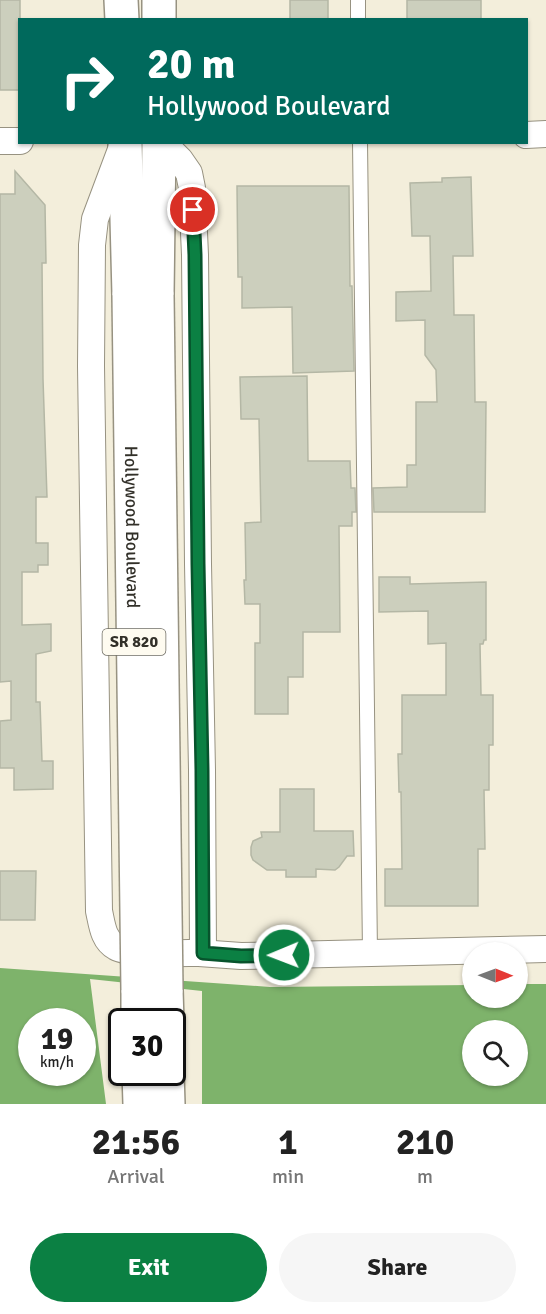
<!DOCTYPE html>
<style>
:root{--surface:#fff;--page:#f6f6f6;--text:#222;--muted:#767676;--accent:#0b8043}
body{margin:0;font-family:Signika,sans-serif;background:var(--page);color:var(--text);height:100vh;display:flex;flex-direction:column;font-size:22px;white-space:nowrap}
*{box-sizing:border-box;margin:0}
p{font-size:20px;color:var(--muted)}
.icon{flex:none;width:33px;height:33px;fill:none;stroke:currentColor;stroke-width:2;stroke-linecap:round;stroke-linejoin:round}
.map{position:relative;height:1104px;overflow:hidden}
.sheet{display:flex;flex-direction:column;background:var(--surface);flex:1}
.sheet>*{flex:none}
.banner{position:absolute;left:18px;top:18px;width:510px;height:126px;border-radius:0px;box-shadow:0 2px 4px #0004;background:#00695c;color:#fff;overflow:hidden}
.needle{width:39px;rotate:91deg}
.controls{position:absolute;left:462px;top:942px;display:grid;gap:12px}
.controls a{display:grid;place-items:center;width:66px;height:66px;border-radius:50%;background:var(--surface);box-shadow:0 2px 4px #0004;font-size:30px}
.speed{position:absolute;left:18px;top:1008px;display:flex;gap:12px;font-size:30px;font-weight:700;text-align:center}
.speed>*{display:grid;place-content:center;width:78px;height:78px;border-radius:50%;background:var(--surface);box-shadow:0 2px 4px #0004;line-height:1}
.speed small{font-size:15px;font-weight:400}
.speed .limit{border:3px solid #111;border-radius:9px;background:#fff;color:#111}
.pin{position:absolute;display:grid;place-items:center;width:51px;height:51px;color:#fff;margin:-26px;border:3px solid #fff;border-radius:50%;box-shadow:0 2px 6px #0007}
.me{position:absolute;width:66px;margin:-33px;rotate:269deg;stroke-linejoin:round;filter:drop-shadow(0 0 4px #0008)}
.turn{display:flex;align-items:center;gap:21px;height:126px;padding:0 30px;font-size:27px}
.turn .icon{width:78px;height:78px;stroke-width:2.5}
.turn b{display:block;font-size:42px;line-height:51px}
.eta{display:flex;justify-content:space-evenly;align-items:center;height:102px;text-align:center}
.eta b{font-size:36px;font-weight:800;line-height:42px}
.primary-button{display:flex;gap:12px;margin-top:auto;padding:12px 30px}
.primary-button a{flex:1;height:69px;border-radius:36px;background:var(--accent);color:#fff;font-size:24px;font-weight:800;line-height:69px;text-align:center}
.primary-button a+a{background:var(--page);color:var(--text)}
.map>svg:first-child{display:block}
.water{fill:#7eb36b;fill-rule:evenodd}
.pier{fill:#f3eedb;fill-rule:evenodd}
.building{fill:#cccfbd;stroke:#b4b7a5;stroke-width:1.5}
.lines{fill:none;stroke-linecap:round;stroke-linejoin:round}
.service-casing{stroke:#979281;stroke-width:16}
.minor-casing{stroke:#979281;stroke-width:28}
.primary-casing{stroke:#979281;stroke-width:36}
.service{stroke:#fff;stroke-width:14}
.minor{stroke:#fff;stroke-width:26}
.primary{stroke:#fff;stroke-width:33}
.primary-bridge-casing{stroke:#979281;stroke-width:36;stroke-linecap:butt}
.primary-bridge{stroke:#fff;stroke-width:33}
.route-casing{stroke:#07532c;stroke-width:15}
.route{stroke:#0b8043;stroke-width:10}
.labels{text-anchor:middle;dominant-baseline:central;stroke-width:4.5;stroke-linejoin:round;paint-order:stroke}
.shield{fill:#fefbf0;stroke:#6f6d65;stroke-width:1.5}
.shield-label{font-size:16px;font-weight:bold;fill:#323029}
.street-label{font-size:18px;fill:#323029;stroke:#fefbf0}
</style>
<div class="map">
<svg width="546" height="1104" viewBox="0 0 546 1104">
<rect width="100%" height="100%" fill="#f3eedb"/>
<path class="water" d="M0,968L270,987L472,985V998H518V984H546V1104H0ZM32,1022H82V1072H32ZM122,1022H172V1072H122ZM472,1030H518V1076H472Z"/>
<path class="pier" d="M90,979L202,991V1104H106ZM122,1022H172V1072H122Z"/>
<g class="building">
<rect x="0" y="0" width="20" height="90"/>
<rect x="290" y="0" width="38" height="20"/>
<rect x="407" y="0" width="74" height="20"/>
<polygon points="15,171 45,205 46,263 42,263 43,379 47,497 36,497 36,543 48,543 48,565 38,565 38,572 22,572 22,625 51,624 51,651 36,654 36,702 40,702 42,761 53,761 53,789 14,790 14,768 0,768 0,721 11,720 11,681 0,682 0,194 15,194"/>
<polygon points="471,177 473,256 453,256 454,315 474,315 475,402 486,402 485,512 374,512 373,488 407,487 407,465 416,465 416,402 437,402 436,370 425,355 425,320 396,321 396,292 431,291 430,236 412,236 410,183 442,182 442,178"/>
<polygon points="237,186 349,186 350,286 352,286 354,371 293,373 292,307 242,308 242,277 238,277"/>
<polygon points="307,376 308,461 350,461 351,488 355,488 356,512 352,512 352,526 339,526 340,632 303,632 303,677 288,677 288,714 255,714 255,643 260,643 260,604 245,604 244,580 246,580 245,523 261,522 259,419 241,419 240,377"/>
<polygon points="379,577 410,577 410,584 486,582 486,640 484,640 483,644 480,644 481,695 493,695 493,745 489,745 489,790 484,790 485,849 478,849 478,906 385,906 385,869 402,869 401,792 399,792 398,754 402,754 402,695 446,695 446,643 428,644 428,611 379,612"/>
<polygon points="280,789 314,789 314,831 353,831 354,856 347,856 339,867 335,870 316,869 316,877 286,877 286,870 267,870 253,860 251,855 251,847 253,841 262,837 261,832 280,832"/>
<polygon points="0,871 36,871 35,920 0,920"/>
</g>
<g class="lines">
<defs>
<g id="service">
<polyline points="358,0 358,20"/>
<polyline points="360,142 370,953"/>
</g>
<g id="minor">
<polyline points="526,135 546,134"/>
<polyline points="0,141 20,141"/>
<polyline points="162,142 180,160 189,173 192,188 195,255 198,564 202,770 203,953"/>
<path d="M122,147L95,219L92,245L91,366L99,911C102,924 103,940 116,947C130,955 181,953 199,953C213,954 227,955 241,956L546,949"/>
</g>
<g id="primary">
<polyline points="121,0 122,20"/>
<polyline points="159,0 159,20"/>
<polyline points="125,142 129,295"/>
<polyline points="157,295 159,142"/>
<polyline points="138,990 138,1022"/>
<polyline points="166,990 167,1022"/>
<polyline points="139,1072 140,1104"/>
<polyline points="167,1072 168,1104"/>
</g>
</defs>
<use href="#service" class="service-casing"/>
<use href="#minor" class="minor-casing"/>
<use href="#primary" class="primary-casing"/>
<use href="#service" class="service"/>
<use href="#minor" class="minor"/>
<use href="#primary" class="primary"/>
<defs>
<g id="primary-bridge">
<path id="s1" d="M129,295L138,990"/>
<polyline points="157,295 166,990"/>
</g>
</defs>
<use href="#primary-bridge" class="primary-bridge-casing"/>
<use href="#primary-bridge" class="primary-bridge"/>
</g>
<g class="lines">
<defs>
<polyline id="route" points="193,210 195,255 198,564 202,770 203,953 241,956 284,955"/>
</defs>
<use href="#route" class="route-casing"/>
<use href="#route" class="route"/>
</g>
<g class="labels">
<rect class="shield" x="102.5" y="629" width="63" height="26" rx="4.5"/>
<g class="shield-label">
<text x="134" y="642">SR 820</text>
</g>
<g class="street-label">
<text stroke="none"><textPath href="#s1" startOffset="232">Hollywood Boulevard</textPath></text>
</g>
</g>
</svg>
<div class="controls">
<a><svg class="needle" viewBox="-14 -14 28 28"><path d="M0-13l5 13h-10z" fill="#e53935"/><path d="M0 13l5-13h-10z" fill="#767676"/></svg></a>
<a><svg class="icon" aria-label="search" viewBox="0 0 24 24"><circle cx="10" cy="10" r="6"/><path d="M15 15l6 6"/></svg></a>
</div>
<div class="speed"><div>19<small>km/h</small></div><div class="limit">30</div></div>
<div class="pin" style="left:193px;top:210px;background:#d93025"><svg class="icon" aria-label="arrive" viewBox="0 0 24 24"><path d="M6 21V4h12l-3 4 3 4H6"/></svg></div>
<svg class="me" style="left:284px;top:955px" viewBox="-20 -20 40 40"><circle r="17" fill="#0b8043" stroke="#fff" stroke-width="3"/><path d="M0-11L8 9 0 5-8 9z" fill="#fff"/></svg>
<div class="banner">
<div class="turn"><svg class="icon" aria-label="right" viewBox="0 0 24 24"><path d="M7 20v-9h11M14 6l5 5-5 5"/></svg><div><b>20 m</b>Hollywood Boulevard</div></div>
</div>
</div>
<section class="sheet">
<div class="eta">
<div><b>21:56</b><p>Arrival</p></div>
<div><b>1</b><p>min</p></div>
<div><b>210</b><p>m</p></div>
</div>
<div class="primary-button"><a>Exit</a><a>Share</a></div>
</section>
